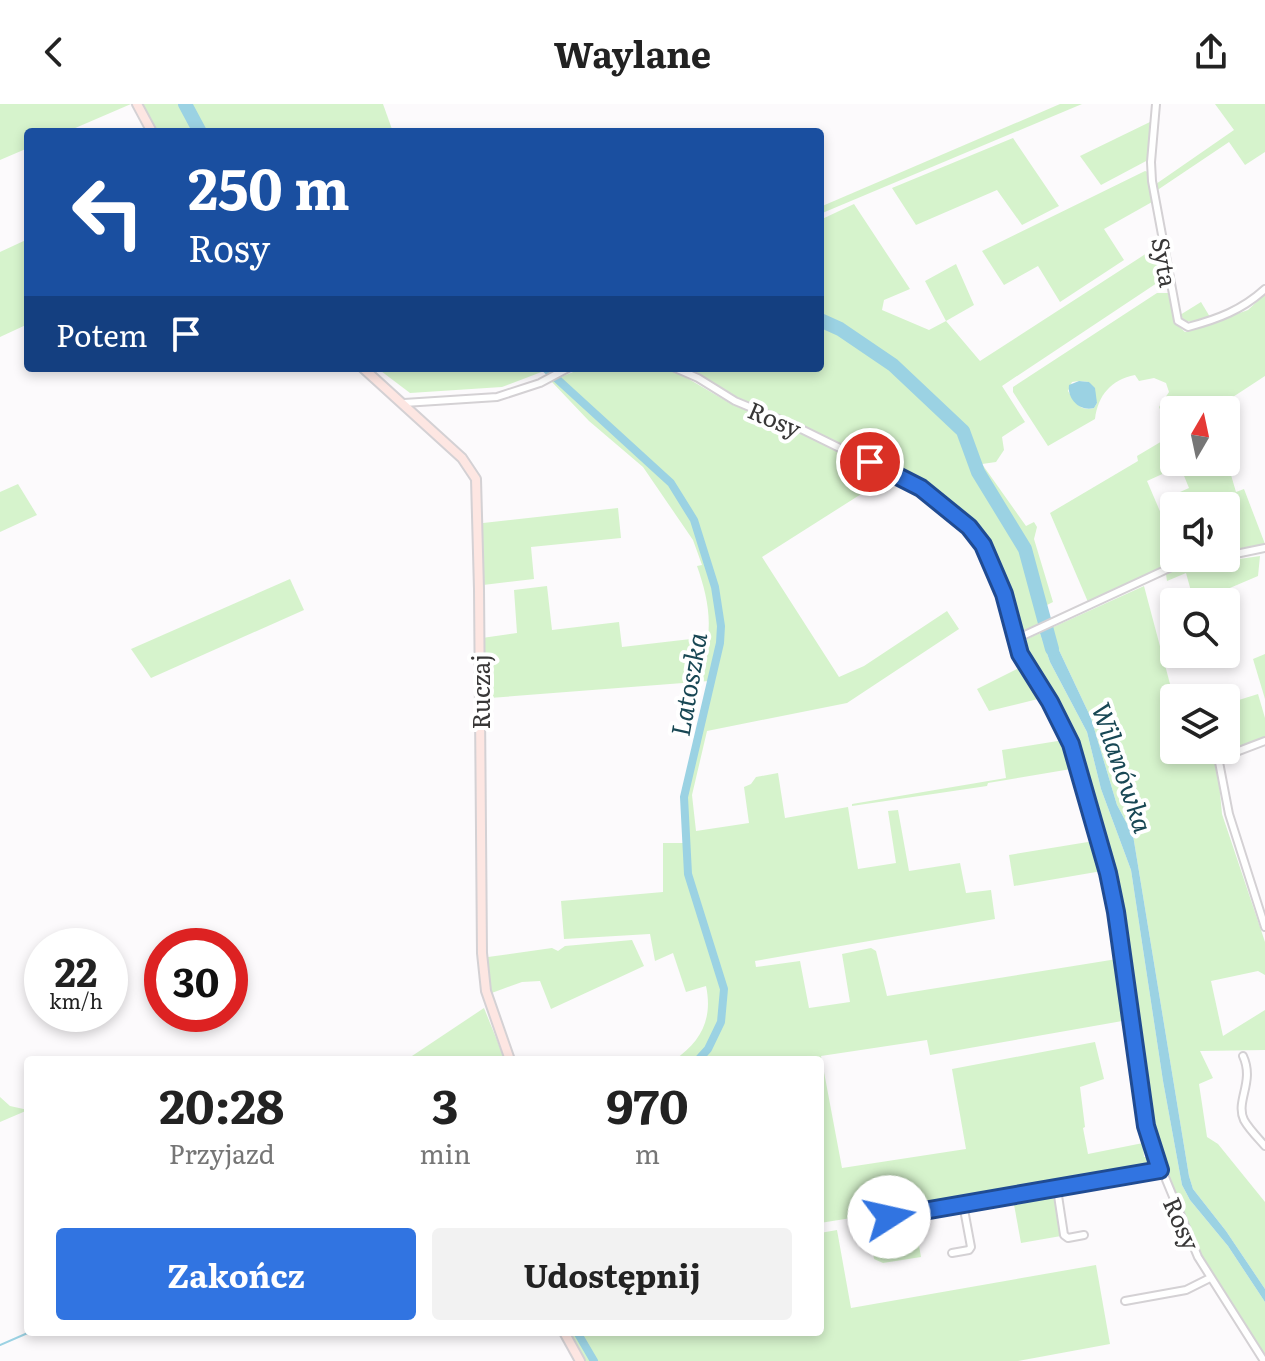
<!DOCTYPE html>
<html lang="pl">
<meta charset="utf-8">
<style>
:root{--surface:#fff;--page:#f2f2f2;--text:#222;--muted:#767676;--accent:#3174e1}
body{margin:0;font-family:Literata,serif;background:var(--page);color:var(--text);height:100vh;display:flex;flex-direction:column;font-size:30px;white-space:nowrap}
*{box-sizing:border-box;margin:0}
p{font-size:26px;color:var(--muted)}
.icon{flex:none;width:44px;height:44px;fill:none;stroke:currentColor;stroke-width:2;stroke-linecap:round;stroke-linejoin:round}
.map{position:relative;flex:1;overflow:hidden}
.panel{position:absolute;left:24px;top:952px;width:800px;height:280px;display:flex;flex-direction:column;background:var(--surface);border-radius:8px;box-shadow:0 4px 12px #0003}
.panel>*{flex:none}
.guide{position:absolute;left:24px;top:24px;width:800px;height:244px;border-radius:8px;box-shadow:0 4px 12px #0003;background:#1a4fa0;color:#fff;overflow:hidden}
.needle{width:52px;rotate:9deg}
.tools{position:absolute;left:1160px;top:292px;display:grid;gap:16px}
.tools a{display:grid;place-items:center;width:80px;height:80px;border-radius:8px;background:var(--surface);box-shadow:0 4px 12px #0003;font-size:40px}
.speed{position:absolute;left:24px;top:824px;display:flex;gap:16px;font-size:40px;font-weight:700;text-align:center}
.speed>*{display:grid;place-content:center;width:104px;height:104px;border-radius:50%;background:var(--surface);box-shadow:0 4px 12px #0003;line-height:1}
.speed small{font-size:20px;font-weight:400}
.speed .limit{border:12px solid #d22;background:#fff;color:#111}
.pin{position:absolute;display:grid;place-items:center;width:68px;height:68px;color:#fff;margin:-34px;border:4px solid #fff;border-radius:50%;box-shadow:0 2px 8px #0007}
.me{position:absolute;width:88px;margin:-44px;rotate:80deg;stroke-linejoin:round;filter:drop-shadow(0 0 6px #0008)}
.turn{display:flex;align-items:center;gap:28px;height:168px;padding:0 32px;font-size:36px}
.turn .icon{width:104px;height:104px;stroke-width:2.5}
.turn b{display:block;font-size:56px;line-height:68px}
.then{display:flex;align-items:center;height:76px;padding:0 32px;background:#0003;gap:16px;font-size:30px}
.eta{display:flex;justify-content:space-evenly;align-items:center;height:136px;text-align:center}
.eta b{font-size:48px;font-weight:700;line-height:56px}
.cta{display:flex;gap:16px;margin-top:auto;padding:16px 32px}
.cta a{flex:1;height:92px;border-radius:8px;background:var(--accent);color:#fff;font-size:32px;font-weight:700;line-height:92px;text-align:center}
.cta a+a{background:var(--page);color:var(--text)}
header{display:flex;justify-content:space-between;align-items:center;height:104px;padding:0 32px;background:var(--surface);font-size:36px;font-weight:700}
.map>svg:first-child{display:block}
.green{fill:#d6f3cc;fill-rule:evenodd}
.water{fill:#9bd2e3}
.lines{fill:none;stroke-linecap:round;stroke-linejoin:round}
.stream{stroke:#9bd2e3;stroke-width:2}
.canal{stroke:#9bd2e3;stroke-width:8}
.river{stroke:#9bd2e3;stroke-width:14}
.street-casing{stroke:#d4d1d4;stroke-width:10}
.secondary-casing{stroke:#d4d1d4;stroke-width:12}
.street{stroke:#fff;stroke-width:6}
.secondary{stroke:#fde6e2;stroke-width:8}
.route-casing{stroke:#204b92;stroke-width:20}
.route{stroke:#3174e1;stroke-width:14}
.labels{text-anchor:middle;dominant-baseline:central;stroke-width:8;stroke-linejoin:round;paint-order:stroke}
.street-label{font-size:24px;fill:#383737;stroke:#fff}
.water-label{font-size:26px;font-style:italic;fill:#184754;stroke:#fff}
</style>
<header><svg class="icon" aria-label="back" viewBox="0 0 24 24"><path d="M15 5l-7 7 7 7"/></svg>Waylane<svg class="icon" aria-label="share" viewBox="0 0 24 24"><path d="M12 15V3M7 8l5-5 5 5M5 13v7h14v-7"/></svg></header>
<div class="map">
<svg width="1265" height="1257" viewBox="0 0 1265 1257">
<rect width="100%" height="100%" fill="#fcfafc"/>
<g class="green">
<polygon points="0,0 131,0 66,28 28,28 28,44 0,56"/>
<polygon points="142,0 383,0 393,28 158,28"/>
<polygon points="1060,0 1082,0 820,110 820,103"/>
<polygon points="1215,0 1265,0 1265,48 1245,61 1229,38 1156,87 1156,80 1234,26"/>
<polygon points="1152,17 1148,56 1101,81 1080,52"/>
<polygon points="1013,34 1059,102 1022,121 997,86 916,121 892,84"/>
<polygon points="1145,67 1148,68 1152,98 1104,125 1124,156 1060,198 1038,162 1004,181 982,147"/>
<polygon points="854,100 910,185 884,196 882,206 929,226 946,217 925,177 956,160 974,201 946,217 980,257 1161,140 1166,173 1002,282 1025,318 1002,333 1004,346 996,358 982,360 1026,422 1034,418 1037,423 1034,435 1053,498 1045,502 1049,516 1022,528 1015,522 1001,466 979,425 921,380 796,319 737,293 689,264 820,264 820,116"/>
<polygon points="28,135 28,220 0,233 0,148"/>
<path d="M1157,189H1168L1176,220L1185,228L1248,206L1265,190V272L1213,306H1174V321L1164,314L1159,303L1169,288L1166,279L1154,274L1139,277L1135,271C1111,276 1098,291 1095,315L1048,342L1013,288V283ZM1079,277L1089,278L1097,299L1094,304C1080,308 1075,298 1068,287L1072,278Z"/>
<polygon points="1201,198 1210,213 1194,218 1185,217 1180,211"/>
<polygon points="377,264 552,264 502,283 410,289"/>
<path d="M583,264H663L675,267L733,301L791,324L888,373L762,453L839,573L864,562L947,507L959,525L847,599L707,627L692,691L696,727L749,719L744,683L751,680L756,673L778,669L785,714L848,703L858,765L896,759L888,707L898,706L909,767L960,759L966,789L991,786L995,815L755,857L756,863L800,857L809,904L850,898L842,850L871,844L876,847L887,892L1117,855L1128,916L930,951L927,936L821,952L842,1064L966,1045L952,965L1095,938L1104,975L1080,983L1085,1023L1083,1024L1088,1050L1143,1039L1144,1053H1147L1150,1066L820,1119V956H674C701,938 713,915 706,882L686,888L673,849L655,857L650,830L564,835L561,797L663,788V739H683L682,687L709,577L490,594L483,591L482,534L517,529L514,486L547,482L552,526L619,518L622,543L708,533C711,508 705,485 697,462L702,461L693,436L643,363L589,317L551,277Z"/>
<polygon points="1174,330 1174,358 1226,358 1226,354 1236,388 1244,385 1265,440 1226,447 1226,402 1176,402 1171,392 1189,384 1180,362 1147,377 1174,440 1174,454 1181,456 1088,498 1050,409 1138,357 1137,352"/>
<polygon points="18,380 37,411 0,428 0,388"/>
<polygon points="618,404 621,434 531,443 534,475 483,481 483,419"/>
<polygon points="1260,452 1258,472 1197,498 1194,498 1186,469 1167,477 1166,470 1184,463"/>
<polygon points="290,475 304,506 151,574 131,545"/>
<polygon points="1144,482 1174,595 1174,646 1216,646 1222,710 1265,838 1265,871 1258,867 1211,877 1223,932 1265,906 1265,946 1200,947 1213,974 1199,980 1207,1033 1218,1040 1265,1098 1265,1185 1226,1127 1193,1085 1189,1072 1133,731 1117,701 1091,614 1049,525"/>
<polygon points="1174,516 1174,550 1193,550 1171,557 1161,520"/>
<path d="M1040,529L1050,558L1087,628L1101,685L1131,766L1163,977L1182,1081L1190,1096L1228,1142L1265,1198V1253L1203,1156L1158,1049L1150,1019L1120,823C1116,757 1085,668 1058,608C1048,585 1033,565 1024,542L1027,535Z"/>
<polygon points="1265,550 1265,595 1253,555"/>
<polygon points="1021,563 1038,589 1038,595 989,607 977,585"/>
<polygon points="1258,590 1265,614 1265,634 1244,643 1226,641 1226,600"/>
<polygon points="1064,636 1077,664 988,679 987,682 852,702 852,700 1006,674 1002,646"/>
<polygon points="1094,737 1102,767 1014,782 1009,751"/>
<polygon points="632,836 644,862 551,905 540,877 522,878 489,890 485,861 488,853 552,844 558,847 565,842"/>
<polygon points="484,904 505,956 406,956"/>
<polygon points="0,993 10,1002 28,1006 0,1018"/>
<polygon points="1049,1090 1057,1099 1061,1132 1021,1139 1013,1095"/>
<polygon points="914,1112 921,1153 883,1159 874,1155 868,1123 870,1120"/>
<polygon points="837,1126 851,1204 1096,1161 1110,1240 1018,1257 584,1257 568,1228 820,1228 820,1129"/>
</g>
<g class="water">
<path d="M1079,277L1089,278L1095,284L1097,299L1094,304C1080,308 1067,295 1069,281Z"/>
<polygon points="1049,525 1091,614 1117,701 1133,731 1189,1072 1193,1085 1226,1127 1265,1185 1265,1198 1228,1142 1190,1096 1182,1081 1163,977 1131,766 1101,685 1087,628 1050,558 1040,529"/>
</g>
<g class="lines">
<polyline class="stream" points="0,1241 30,1228"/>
<g class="canal">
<polyline points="545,264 671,379 694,416 715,483 721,522 720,539 684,693 688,770 724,885 721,918 708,945 698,956"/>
<polyline points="577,1228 594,1257"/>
</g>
<g class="river">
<polyline points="185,0 200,28"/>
<polyline points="820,216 840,225 893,261 963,327 978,368 1025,445 1052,545"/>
</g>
<defs>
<g id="street">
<path d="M1156,0L1151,58L1152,77L1178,217L1188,223C1218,215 1242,206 1265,185"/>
<polyline points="675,264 698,274 735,297 795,322 921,384 969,423 983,441 1004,490 1020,550 1050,598 1071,640 1081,669 1116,808 1150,1037 1198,1153 1264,1257"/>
<polyline points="404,299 497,293 540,279 568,264"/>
<polyline points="1226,452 1265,444"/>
<polyline points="1016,535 1178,460 1212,454"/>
<polyline points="1265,637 1223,653 1219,658 1229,710 1265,823"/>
<path d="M1243,952C1255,978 1235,997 1244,1016C1249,1025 1258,1034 1265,1042"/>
<polyline points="1057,1085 1064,1131 1068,1134 1084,1131"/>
<polyline points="864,1117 1160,1066"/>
<polyline points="952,1149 969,1146 971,1143 963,1100"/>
<polyline points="1125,1197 1186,1186 1210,1174"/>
</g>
<g id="secondary">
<polyline points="137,0 152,28"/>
<polyline points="363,264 462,354 476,375 479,485 482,849 486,887 510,956"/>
<polyline points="564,1228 580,1257"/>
</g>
</defs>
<use href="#street" class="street-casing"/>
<use href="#secondary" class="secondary-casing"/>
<use href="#street" class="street"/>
<use href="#secondary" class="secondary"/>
</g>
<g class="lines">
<defs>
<polyline id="route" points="870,358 921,384 969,423 983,441 1004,490 1020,550 1050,598 1071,640 1108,769 1116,808 1146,1022 1160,1066 889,1113"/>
</defs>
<use href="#route" class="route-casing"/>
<use href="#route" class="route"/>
</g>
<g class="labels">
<g class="street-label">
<text transform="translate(1166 158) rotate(80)">Syta</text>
<text transform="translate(775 314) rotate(23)">Rosy</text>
<text transform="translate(479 588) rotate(-90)">Ruczaj</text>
<text transform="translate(1183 1119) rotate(66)">Rosy</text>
</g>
<g class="water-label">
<text transform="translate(687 580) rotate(-80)">Latoszka</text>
<text transform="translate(1124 663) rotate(71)">Wilanówka</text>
</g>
</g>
</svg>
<div class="tools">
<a><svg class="needle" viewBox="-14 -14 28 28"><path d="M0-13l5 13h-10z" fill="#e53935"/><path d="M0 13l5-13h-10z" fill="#767676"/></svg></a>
<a><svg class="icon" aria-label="sound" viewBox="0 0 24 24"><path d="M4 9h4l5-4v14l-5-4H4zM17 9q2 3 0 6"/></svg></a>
<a><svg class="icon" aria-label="search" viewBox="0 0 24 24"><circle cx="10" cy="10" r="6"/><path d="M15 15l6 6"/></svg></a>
<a><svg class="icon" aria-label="layers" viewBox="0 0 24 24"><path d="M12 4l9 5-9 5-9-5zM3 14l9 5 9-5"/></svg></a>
</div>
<div class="speed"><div>22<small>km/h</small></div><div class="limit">30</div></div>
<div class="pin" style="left:870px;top:358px;background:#d93025"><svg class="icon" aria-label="arrive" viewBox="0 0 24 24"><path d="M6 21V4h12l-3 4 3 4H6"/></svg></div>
<svg class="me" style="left:889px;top:1113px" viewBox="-20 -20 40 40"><circle r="19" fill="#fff"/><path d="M0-13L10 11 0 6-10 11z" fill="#3174e1"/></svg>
<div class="guide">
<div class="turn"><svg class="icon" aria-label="left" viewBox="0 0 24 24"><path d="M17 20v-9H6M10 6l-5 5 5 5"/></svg><div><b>250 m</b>Rosy</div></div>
<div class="then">Potem<svg class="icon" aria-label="arrive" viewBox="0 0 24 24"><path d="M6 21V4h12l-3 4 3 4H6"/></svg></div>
</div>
<section class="panel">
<div class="eta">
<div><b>20:28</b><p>Przyjazd</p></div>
<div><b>3</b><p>min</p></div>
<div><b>970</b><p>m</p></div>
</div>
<div class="cta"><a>Zakończ</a><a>Udostępnij</a></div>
</section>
</div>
